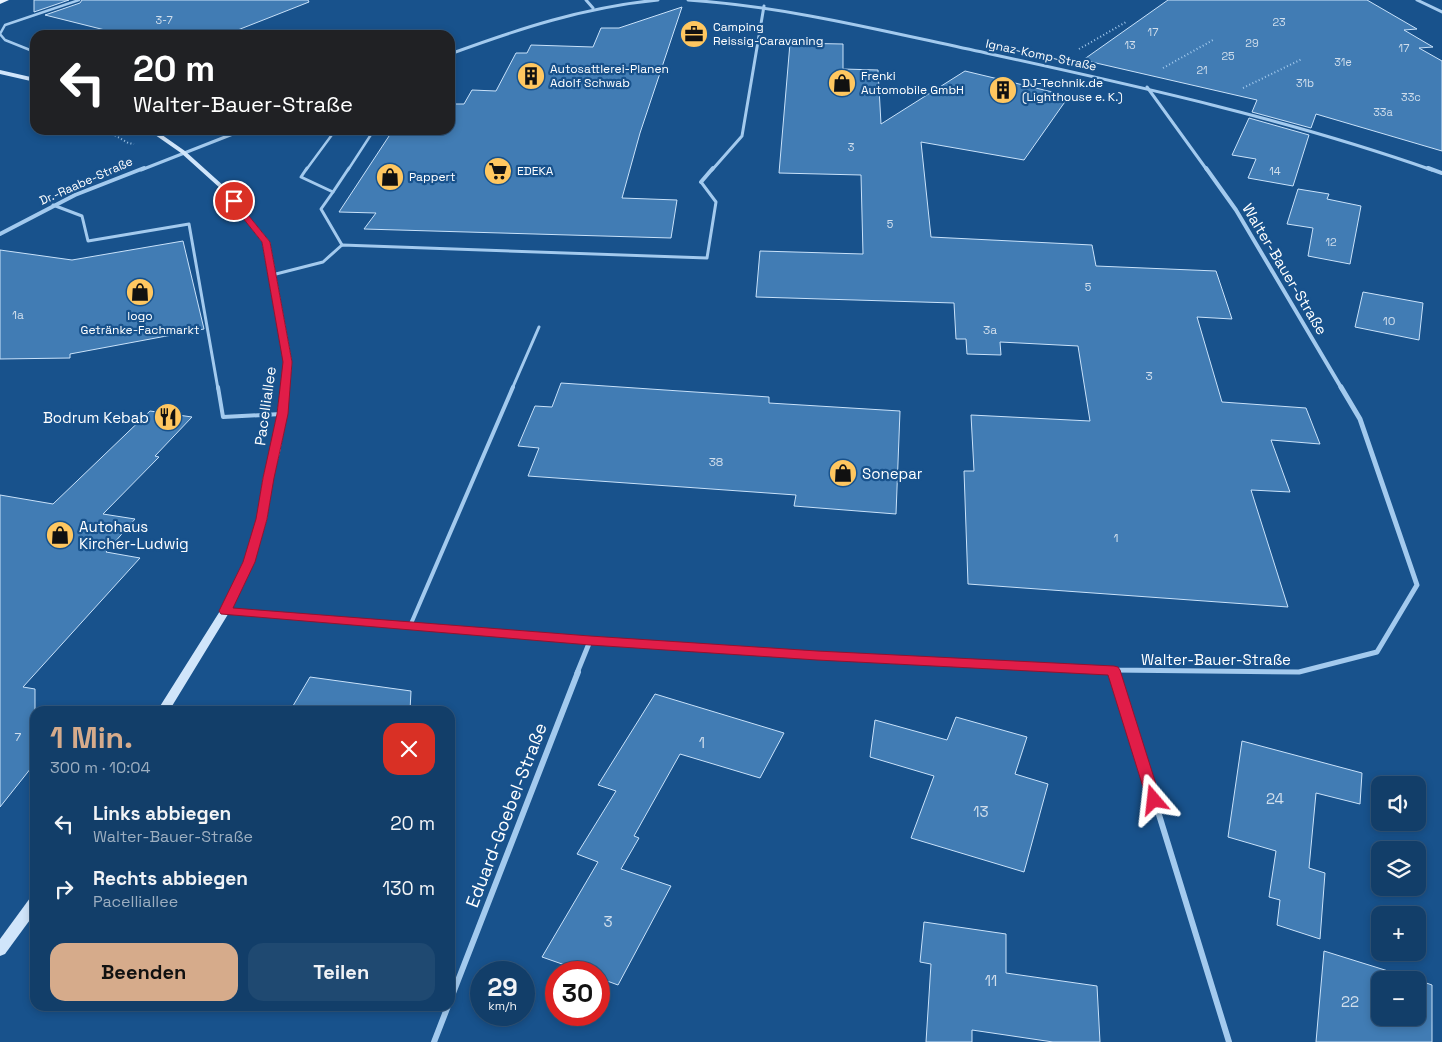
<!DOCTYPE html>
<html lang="de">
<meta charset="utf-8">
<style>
:root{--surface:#123e69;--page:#1f4971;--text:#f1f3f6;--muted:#9caec0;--line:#31577d;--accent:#d6ab8b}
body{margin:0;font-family:"Space Grotesk",sans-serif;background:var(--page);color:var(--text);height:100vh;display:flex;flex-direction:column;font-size:19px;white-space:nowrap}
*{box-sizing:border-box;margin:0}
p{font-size:16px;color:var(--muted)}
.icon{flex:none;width:28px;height:28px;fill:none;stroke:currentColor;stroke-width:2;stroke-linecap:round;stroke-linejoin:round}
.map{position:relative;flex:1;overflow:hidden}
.sheet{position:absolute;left:30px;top:706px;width:425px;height:305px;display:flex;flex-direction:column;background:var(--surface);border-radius:15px;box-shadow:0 2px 8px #0003,0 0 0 1px var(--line)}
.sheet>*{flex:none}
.hud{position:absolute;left:30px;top:30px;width:425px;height:105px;border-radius:15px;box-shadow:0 2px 8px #0003,0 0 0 1px var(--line);background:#202124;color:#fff;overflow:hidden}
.tools{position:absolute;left:1371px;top:776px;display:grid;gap:10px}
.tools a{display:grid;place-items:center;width:55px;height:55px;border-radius:10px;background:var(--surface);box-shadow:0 2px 8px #0003,0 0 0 1px var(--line);font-size:25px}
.speed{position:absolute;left:470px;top:961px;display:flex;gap:10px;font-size:25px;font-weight:700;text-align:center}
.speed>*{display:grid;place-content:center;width:65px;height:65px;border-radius:50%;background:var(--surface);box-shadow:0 2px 8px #0003,0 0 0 1px var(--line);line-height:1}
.speed small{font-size:12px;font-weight:400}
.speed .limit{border:8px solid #d22;background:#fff;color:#111}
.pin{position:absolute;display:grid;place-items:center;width:42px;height:42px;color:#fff;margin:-21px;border:2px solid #fff;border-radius:50%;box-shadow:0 1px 5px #0007}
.me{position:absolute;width:55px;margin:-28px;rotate:343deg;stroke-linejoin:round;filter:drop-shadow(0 0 4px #0008)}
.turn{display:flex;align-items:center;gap:18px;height:105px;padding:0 20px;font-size:22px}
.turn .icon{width:65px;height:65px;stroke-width:2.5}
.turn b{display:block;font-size:35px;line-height:42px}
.round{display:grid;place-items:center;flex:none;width:52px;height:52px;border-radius:15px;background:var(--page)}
.head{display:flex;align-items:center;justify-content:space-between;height:85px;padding:0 20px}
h1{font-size:30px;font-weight:700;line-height:38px;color:var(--accent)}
.button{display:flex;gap:10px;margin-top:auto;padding:10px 20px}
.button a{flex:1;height:58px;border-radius:15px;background:var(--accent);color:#111;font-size:20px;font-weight:700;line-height:58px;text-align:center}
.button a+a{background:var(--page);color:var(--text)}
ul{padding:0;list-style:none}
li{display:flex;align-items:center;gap:15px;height:65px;padding:0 20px}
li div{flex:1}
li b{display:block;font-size:19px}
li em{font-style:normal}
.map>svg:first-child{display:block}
.building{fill:#417cb4;stroke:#c9e2fa}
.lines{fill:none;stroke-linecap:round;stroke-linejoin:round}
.path{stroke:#a3caee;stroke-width:2;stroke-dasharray:1 2.5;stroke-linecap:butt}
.lane-far2{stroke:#a3caee;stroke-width:2.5}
.lane-far1{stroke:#a3caee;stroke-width:3}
.lane{stroke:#a3caee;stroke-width:4}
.street-far3{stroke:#a3caee;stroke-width:3}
.street-far2{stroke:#a3caee;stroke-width:4}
.street-far1{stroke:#a3caee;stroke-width:5}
.street{stroke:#a3caee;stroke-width:6}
.secondary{fill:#d0e5fa;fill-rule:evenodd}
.primary{fill:#eaf4ff;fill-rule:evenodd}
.route{fill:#e11d48;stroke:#92132f}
.labels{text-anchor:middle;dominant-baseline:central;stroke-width:4.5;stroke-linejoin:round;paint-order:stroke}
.far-number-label{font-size:11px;fill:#d0deec}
.far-poi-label{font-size:12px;fill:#fff;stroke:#18528c;text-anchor:start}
.far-street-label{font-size:12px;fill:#fff;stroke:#18528c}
.number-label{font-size:12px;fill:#d0deec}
.street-label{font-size:15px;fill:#fff;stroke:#18528c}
.poi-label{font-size:15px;fill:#fff;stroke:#18528c;text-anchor:start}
.near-number-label{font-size:15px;fill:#d0deec}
.near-street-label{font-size:18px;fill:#fff;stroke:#18528c}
</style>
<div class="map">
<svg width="1442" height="1042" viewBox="0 0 1442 1042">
<rect width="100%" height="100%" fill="#18528c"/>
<g class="building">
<polygon points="34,0 69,0 34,12"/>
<polygon points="82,0 308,0 309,2 225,35 125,35 45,15 80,3"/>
<polygon points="1168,0 1367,0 1417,29 1404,30 1433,47 1419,48 1442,61 1442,151 1316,114 1311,128 1252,112 1257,100 1083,60"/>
<polygon points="682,7 640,133 622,198 677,200 671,238 364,229 376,213 339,212 393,130 450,130 450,104 464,104 472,90 496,91 516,53 527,53 531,45 593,47 601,28 619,28"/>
<polygon points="790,43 843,44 843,69 878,70 881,124 965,71 1069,96 1024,160 921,142 931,237 1092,245 1096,266 1216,271 1232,319 1197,317 1222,402 1306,408 1320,444 1271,440 1290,492 1251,490 1288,607 968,584 964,471 974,471 971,415 1090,421 1078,346 1000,342 1001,355 967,354 966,339 956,339 954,303 756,297 760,251 863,254 861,175 779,173"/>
<polygon points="1249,118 1309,135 1293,186 1248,178 1256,159 1232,155"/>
<polygon points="1298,189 1329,194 1327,199 1361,206 1350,264 1308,256 1313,228 1287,224"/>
<polygon points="183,241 204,329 70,354 70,358 0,359 0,250 72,260"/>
<polygon points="1363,292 1423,303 1419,340 1355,327"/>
<polygon points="561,383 769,397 769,403 900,411 896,514 794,506 796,495 528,476 539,448 518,446 535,406 552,407"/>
<polygon points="150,411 192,417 155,456 159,457 103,514 135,519 106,552 140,558 23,687 35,689 35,763 0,807 0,495 53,504"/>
<polygon points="310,677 411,691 410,711 290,711"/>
<polygon points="655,694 784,733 760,778 680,754 634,836 639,838 621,869 671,886 618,985 599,978 599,972 585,972 542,957 598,862 577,854 616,791 598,785"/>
<polygon points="956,717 1027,737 1015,774 1048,784 1024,872 911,838 934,776 870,757 875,720 947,740"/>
<polygon points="1242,741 1362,773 1360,804 1316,793 1309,868 1325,873 1320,939 1277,925 1280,900 1269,897 1276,851 1228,837"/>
<polygon points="924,922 1006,934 1006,973 1097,986 1100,1042 1053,1042 972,1030 972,1042 926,1042 931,964 920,962"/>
<polygon points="1324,951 1417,980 1380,980 1380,1018 1418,1018 1418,980 1432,985 1432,1042 1316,1042"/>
</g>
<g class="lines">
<g class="path">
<polyline points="1079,49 1126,22"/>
<polyline points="1163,68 1213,40"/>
<polyline points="1243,88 1302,59"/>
<polyline points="106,130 128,143 134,144"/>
</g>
<g class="lane-far2">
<polyline points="35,52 5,40 0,34 5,25 79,0"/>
<polyline points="306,170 334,132 327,130"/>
<polyline points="348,170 374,130"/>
</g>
<g class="lane-far1">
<polyline points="307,168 301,177 333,192 321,209 342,245"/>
<polyline points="333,192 349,168"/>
<polyline points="53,205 82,216 88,241 189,224 218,389"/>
<polyline points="272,275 323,262 342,245 707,258 716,202 701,182"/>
<polyline points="512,389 539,327"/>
</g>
<g class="lane">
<polyline points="218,387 223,417 281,414"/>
<polyline points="410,626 513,387"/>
</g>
<g class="street-far3">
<polyline points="586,0 593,8"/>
<path d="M688,0C790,7 887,32 986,53C1137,86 1287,119 1432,170"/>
<polyline points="1417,0 1442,12"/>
<path d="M450,54C518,29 585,7 658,0"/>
<polyline points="1147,87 1207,170"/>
<polyline points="141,170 243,130"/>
<polyline points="712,170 742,136 764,6"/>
</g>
<g class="street-far2">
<polyline points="1206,168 1236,210 1342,389"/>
<polyline points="1428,168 1442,173"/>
<polyline points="701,182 713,168"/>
<polyline points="0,234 75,195 144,168"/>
</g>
<g class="street-far1">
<polyline points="225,611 590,641 893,661 1114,670 1299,672 1377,652 1417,585 1360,419 1341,387"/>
<polyline points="1114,670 1115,673"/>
<polyline points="577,673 590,641"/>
</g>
<g class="street">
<polyline points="1115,672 1229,1042"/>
<polyline points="450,1001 578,672"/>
<polyline points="434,1042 448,1006"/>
</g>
<g class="secondary">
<polygon points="0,70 35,78 35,82 0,74"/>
<polygon points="148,130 155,130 185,151 225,187 270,242 292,362 287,414 280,452 273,478 267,519 254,562 230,611 169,711 157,711 220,611 244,562 257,519 263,478 270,452 277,414 284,362 262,242 221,189 181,153"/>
<polygon points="35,896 35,913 5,954 0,956 0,939 30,898"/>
</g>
<polygon class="primary" points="0,0 9,0 0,4"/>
</g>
<polygon class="route" points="231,200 236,200 270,242 292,362 288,414 274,478 267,519 255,562 233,608 590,636 817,651 1114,666 1118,667 1120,670 1161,800 1159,804 1154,806 1149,804 1147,800 1108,675 817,660 590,645 221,614 219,611 243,562 256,519 263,478 277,414 283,362 262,242 231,203"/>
<defs>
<symbol id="office-disc" viewBox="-11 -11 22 22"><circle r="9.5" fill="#ffc760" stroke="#18528c"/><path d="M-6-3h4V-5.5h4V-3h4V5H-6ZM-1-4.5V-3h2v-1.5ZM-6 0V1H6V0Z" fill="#111"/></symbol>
<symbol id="building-disc" viewBox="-11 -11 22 22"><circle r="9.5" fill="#ffc760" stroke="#18528c"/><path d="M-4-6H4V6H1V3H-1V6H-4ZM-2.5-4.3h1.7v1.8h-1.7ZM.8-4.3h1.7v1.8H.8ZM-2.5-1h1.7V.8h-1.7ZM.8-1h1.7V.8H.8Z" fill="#111"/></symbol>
<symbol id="shop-disc" viewBox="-11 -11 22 22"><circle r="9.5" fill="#ffc760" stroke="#18528c"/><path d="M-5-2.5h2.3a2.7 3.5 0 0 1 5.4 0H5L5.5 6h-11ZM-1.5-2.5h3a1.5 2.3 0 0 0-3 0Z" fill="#111"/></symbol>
<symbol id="supermarket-disc" viewBox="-11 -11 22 22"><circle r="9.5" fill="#ffc760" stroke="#18528c"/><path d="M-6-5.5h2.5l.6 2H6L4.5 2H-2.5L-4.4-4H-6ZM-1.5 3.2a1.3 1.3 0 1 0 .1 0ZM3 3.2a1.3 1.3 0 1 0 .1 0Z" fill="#111"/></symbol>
<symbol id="restaurant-disc" viewBox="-11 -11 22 22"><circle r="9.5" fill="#ffc760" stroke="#18528c"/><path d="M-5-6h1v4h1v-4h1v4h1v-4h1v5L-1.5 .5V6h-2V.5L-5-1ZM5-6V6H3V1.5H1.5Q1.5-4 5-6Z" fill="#111"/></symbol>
</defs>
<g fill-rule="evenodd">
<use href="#office-disc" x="678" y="18" width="32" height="32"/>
<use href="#building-disc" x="515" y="60" width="32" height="32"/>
<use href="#shop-disc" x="826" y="67" width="32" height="32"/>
<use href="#building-disc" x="987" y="74" width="32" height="32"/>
<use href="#supermarket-disc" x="482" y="155" width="32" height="32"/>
<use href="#shop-disc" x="374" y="161" width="32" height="32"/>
<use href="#shop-disc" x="124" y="276" width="32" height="32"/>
<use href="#restaurant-disc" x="152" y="401" width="32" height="32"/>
<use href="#shop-disc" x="827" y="457" width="32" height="32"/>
<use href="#shop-disc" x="44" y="519" width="32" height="32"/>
</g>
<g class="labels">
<g class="far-number-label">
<text x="164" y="20">3-7</text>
<text x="1279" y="22">23</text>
<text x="1153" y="32">17</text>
<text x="1252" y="43">29</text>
<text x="1130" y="45">13</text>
<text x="1404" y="48">17</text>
<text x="1228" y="56">25</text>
<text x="1343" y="62">31e</text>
<text x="1202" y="70">21</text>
<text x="1305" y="83">31b</text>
<text x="1411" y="97">33c</text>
<text x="1383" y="112">33a</text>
<text x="851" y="147">3</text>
<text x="1275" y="171">14</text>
<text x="890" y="224">5</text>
<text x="1331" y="242">12</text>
<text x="1088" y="287">5</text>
</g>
<g class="far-poi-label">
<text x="713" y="27">Camping<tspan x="713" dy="14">Reissig-Caravaning</tspan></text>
<text x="550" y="69">Autosattlerei-Planen<tspan x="550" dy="14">Adolf Schwab</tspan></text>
<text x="861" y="76">Frenki<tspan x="861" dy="14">Automobile GmbH</tspan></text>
<text x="1022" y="83">DJ-Technik.de<tspan x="1022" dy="14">(Lighthouse e. K.)</tspan></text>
<text x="517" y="171">EDEKA</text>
<text x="409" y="177">Pappert</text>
<text x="140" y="316" text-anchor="middle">logo<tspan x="140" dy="14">Getränke-Fachmarkt</tspan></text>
</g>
<g class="far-street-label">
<text transform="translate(1041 55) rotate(12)">Ignaz-Komp-Straße</text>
<text transform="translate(86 181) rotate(-24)">Dr.-Raabe-Straße</text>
</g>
<g class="number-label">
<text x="18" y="315">1a</text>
<text x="1389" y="321">10</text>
<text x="990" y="330">3a</text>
<text x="1149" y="376">3</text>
<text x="716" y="462">38</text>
<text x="1116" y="538">1</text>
<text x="18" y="737">7</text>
</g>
<g class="street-label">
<text transform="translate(1285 269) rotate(59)">Walter-Bauer-Straße</text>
<text transform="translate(265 406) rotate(-82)">Pacelliallee</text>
<text x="1216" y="659">Walter-Bauer-Straße</text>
</g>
<g class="poi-label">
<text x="149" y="417" text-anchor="end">Bodrum Kebab</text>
<text x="862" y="473">Sonepar</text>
<text x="79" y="526">Autohaus<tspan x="79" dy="17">Kircher-Ludwig</tspan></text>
</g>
<g class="near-number-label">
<text x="702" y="742">1</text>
<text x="1275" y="798">24</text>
<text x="981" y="811">13</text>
<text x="608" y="921">3</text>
<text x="991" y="980">11</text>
<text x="1350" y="1001">22</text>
</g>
<g class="near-street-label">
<text transform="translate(506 815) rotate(-69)">Eduard-Goebel-Straße</text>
</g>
</g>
</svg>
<div class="tools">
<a><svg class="icon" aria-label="sound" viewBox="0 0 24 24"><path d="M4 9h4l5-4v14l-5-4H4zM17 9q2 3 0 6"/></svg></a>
<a><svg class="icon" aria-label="layers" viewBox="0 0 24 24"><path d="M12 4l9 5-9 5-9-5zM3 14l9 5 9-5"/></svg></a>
<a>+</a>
<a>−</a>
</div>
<div class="speed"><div>29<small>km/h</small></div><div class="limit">30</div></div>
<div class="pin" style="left:234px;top:201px;background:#d93025"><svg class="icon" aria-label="arrive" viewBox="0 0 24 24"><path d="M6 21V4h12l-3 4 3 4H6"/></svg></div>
<svg class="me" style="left:1154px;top:800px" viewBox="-20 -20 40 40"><path d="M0-17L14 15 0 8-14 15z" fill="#e11d48" stroke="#fff" stroke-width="4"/></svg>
<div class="hud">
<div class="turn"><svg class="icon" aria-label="left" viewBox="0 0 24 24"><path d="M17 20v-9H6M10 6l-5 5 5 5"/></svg><div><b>20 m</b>Walter-Bauer-Straße</div></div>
</div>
<section class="sheet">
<div class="head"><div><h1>1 Min.</h1><p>300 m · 10:04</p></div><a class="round" style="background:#d93025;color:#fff"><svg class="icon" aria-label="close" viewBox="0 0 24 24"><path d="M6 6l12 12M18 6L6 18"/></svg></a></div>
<ul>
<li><svg class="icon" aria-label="left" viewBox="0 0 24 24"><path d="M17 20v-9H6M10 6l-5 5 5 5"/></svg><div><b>Links abbiegen</b><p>Walter-Bauer-Straße</p></div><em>20 m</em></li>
<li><svg class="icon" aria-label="right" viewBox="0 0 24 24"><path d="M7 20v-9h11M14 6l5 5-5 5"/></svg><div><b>Rechts abbiegen</b><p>Pacelliallee</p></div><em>130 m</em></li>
</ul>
<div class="button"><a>Beenden</a><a>Teilen</a></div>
</section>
</div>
